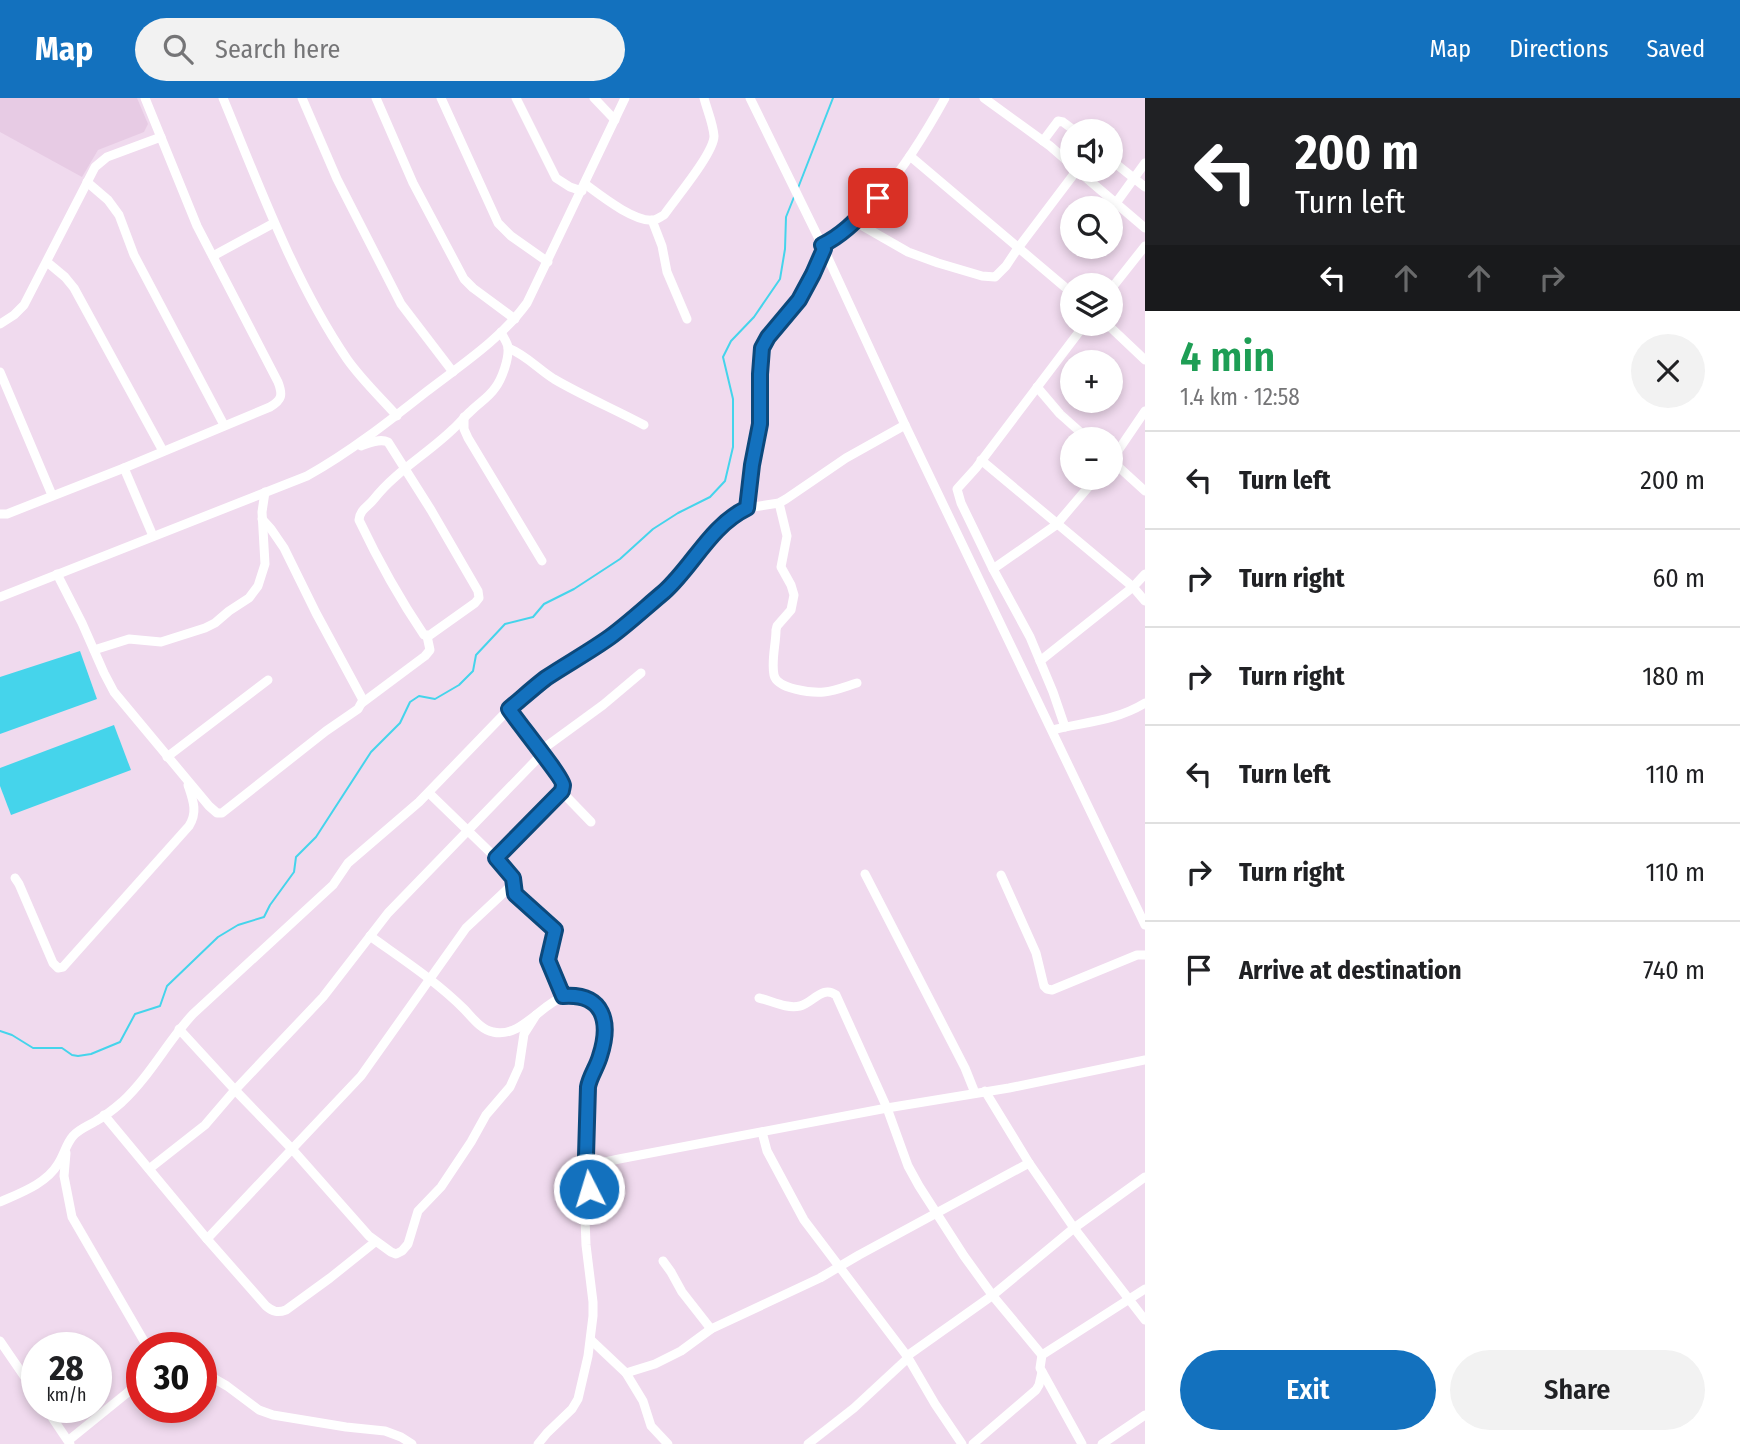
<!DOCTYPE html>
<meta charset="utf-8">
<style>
:root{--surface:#fff;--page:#f2f2f2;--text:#202124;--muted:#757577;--line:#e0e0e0;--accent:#1371be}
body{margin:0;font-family:"Fira Sans Condensed",sans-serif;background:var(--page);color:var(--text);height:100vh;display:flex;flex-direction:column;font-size:26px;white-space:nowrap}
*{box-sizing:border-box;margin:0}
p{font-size:23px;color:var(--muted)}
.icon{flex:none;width:38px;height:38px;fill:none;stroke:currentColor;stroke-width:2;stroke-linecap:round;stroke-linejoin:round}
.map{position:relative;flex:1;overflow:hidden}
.drawer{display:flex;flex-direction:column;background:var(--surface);width:595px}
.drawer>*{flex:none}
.top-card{background:#202124;color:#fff;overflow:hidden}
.fabs{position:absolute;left:1060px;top:21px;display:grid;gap:14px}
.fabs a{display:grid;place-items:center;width:63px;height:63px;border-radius:50%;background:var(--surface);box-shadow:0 4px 10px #0003;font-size:35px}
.speed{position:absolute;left:21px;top:1234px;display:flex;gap:14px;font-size:35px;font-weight:700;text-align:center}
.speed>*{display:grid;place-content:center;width:91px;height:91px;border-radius:50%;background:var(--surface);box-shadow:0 4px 10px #0003;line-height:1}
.speed small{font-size:18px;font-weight:400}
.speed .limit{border:10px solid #d22;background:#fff;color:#111}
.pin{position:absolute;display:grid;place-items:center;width:60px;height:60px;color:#fff;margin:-30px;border-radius:14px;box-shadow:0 4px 10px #0006}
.me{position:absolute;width:77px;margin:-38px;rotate:355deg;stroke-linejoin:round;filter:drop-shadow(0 0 5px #0008)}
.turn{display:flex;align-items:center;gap:24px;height:147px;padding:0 35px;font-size:32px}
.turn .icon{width:91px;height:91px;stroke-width:2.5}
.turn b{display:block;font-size:49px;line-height:60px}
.lanes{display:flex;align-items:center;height:66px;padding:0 35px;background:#0003;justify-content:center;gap:35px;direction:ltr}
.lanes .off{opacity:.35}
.round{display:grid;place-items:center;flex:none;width:74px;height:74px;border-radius:37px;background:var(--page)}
.head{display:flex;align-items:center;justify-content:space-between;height:119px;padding:0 35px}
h1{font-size:42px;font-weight:600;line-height:52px;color:#1e9e55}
.button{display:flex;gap:14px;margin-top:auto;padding:14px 35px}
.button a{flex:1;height:80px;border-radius:42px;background:var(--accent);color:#fff;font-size:28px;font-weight:600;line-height:80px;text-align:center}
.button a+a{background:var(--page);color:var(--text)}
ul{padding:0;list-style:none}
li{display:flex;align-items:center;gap:21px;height:98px;padding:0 35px;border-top:2px solid var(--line)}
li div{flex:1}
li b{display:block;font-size:26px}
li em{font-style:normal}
header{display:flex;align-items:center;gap:42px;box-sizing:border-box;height:98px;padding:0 35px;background:var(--accent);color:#fff}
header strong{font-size:33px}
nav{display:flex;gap:38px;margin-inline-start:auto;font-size:24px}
.search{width:490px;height:63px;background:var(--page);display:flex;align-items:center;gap:18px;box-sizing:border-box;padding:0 24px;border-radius:38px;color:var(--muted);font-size:26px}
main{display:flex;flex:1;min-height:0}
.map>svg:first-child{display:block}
.built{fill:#e7cbe4}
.water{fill:#45d4eb}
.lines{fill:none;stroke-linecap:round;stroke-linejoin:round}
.stream{stroke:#45d4eb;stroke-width:2}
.minor{stroke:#fff;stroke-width:9}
.route-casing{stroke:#0c497c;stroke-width:18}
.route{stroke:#1371be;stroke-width:12}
</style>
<header>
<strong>Map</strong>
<div class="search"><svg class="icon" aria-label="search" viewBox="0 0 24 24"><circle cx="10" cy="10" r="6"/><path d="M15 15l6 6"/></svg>Search here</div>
<nav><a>Map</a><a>Directions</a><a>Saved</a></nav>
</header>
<main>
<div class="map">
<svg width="1145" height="1346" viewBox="0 0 1145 1346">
<rect width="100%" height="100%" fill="#f0daee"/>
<polygon class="built" points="0,0 137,0 148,26 144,34 98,52 82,79 0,34"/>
<g class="water">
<polygon points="80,553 97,601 0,636 0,579"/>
<polygon points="114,627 131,672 11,717 0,688 0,670"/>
</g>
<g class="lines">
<g class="stream">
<polyline points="798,90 833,0"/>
<polyline points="0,933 12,937 33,950 62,950 72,957 78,958 91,956 120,944 135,916 160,908 167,888 218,839 238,827 264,819 270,807 294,774 296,759 316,739 371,654 400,625 410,604 419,598 435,601 459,587 473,573 476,557 505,526 533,519 544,506 574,491 620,461 653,431 678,415 710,399 725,383 733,349 733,301 723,259 731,243 754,219 780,181 785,151 786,119 794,99"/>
</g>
<g class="minor">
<path d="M223,0C259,87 294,183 347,261C361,281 380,299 397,318"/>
<polyline points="302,0 337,81 401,206 453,274"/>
<polyline points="376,0 413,85 464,181 473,190 515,221"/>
<polyline points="441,0 498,125 511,138 548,164"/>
<polyline points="516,0 556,80 570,89 582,93"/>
<polyline points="594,0 615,22"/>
<polyline points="750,0 822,147 905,327 1145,827"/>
<polyline points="984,0 1050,48 1073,68"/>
<polyline points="1043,43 1058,23 1063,24 1075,33"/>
<polyline points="910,58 1073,196"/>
<polyline points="1111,62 1145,89"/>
<polyline points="1077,72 1145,130"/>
<polyline points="87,84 108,102 119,117 134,157 224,327"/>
<path d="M585,86C600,97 635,125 654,122C658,121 660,119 664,117C675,101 714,55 714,38C713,25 707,12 704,0"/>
<polyline points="1116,105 1145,65"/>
<polyline points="652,122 662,148 667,174 687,221"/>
<polyline points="854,123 908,154 938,165 982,178 995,179 1006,168 1018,150 1077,72"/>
<path d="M822,147C873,121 918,49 945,0"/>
<polyline points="213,158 274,125"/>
<polyline points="47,164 65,179 74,190 163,353"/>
<polyline points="1111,191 1145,148"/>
<polyline points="0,226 14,217 24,207 95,69 107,59 161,39"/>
<polyline points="1107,226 1145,262"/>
<path d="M508,250C526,257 538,271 554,281C583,298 614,311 644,327"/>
<polyline points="0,274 52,397"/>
<polyline points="1037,289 1060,316 1088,341"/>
<polyline points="464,319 464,331 468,340 542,463"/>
<path d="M361,348C369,345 380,340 388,344L431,412L478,493L479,500L475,505L430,537H424C399,500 378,462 359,422C360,411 368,409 374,401C395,374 427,356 452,332C459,326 464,319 471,313C479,305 489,299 495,290C502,281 509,261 508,249C507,244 503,239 501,234"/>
<polyline points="981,362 1133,489 1145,503"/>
<polyline points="1111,362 1145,393"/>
<polyline points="1111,363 1145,313"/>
<polyline points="124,370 153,438"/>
<path d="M779,405L787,438L781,469L791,487L794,497L791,512L777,528L776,532C776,546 771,563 774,577C777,591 811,595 824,594C835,593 847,588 857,585"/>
<path d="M747,410L752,367L759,326L760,258C766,237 784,222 797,205C809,188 816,169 824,151"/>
<path d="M0,416H7L124,370L270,309C282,302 283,297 278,284L197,128L145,0"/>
<polyline points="993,471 1056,427 1096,380"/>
<polyline points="57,476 82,525 104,575 114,594 209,708 217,715 222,715 326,633 358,611 363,602 316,515 284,450 271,431 262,421"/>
<path d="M0,499L307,378C350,354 388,324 426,294C461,267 501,241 527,205L625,0"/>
<polyline points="94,552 129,541 161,544 205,530 215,525 229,513 249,500 258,488 265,466 262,414 265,394"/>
<polyline points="1040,563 1133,489 1145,476"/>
<polyline points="362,605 425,558 430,552 427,538"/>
<polyline points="1065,629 1053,594 1030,539 993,471 961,405 957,391 976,370 1085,226"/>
<path d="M1052,632C1084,624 1116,623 1145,605"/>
<polyline points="540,653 603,607 641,575"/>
<polyline points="167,659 268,582"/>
<polyline points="561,693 591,724"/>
<path d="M496,760L561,693C562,691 563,689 563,687C563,681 516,621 509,611"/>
<polyline points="865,776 965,970 975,995"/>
<polyline points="1001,777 1036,855 1044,888 1047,891 1052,892 1137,857 1145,857"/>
<path d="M15,780L19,786L53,865L58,870L63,869L189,728C198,714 193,702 188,687"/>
<polyline points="514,785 515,796 555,832 549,862 563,898"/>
<path d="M370,838C402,861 436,883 464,911C472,919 481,932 493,934C531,943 554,875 593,904C606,914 606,929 603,943C601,960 591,973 588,989L586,1058L589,1065L595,1071"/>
<path d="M759,900C772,903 786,911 800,908C813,905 822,887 836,897L887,1010L908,1068L919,1088L964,1158L993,1198L1042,1257"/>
<polyline points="179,931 235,992 292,1051 369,1138 391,1154 396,1156 402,1153 408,1146 418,1113 441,1089 471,1044 486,1017 510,989 519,969 524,936 536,917"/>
<polyline points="985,993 1029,1065 1074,1130 1145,1222"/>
<path d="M104,1017L207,1141L266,1208C273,1214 278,1215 286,1212L330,1180L375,1144"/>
<polyline points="762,1034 767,1053 804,1122 907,1258 935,1306 962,1346"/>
<polyline points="66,1055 64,1078 72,1119 148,1250"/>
<polyline points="149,1071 205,1027 235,992 323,899 388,815 542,656"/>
<path d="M0,1104C20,1095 46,1086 58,1066C64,1057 66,1046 73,1038C79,1031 88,1028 96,1023C105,1018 114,1011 122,1004C150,978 167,944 193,916L333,787L348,765L419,704L509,611L544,582L611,538L665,493L677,481L697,454L731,419L747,410L779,405L786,401L846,360L905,327"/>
<polyline points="207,1141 361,978 466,830 514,785 513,780 496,760 429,695"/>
<polyline points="663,1163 671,1174 682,1194 711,1231"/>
<polyline points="591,1242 626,1275 643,1303 651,1328 668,1346"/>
<polyline points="0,1243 37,1297"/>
<polyline points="907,1258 993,1197 1074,1130 1145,1079"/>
<polyline points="201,1273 227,1288 259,1312 273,1317 346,1329 385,1333 401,1339 412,1346"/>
<polyline points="626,1275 655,1266 681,1253 711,1231 820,1180 859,1157 1029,1065"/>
<polyline points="45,1309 70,1346"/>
<polyline points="69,1342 127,1295 142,1281"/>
<polyline points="538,1346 547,1335 572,1311 578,1301 588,1258 593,1218 593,1204 586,1147 585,1120 589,1091 595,1071 605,1064 619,1061 887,1010 1009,990 1145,962"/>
<polyline points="808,1346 854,1310 908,1260"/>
<polyline points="973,1346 1036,1292 1039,1287 1042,1274"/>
<polyline points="1082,1346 1040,1270 1042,1257 1145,1191"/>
<polyline points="1102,1346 1145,1317"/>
</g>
</g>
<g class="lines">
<defs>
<path id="route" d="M589,1091L596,1071L587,1063L586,1058L588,989C590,978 597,969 600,958C611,924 604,895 563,898L548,862L555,832L515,796L513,780L496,760L562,693C562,691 563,689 563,687C563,680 516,622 509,611C521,601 533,590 546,580C567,566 589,554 610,539C629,525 646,509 664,494C693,468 710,428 747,410L752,367L760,326V276L762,250L768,239L799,202L813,176L824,151L822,147C845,136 861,117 878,100"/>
</defs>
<use href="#route" class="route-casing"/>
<use href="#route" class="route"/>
</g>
</svg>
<div class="fabs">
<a><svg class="icon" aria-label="sound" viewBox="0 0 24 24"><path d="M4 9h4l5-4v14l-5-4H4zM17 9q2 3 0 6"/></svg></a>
<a><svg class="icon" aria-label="search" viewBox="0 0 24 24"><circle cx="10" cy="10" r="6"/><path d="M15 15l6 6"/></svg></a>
<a><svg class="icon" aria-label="layers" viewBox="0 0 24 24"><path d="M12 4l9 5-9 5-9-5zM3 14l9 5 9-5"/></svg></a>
<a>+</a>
<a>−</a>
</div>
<div class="speed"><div>28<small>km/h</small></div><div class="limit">30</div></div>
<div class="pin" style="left:878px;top:100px;background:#d93025"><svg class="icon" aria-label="arrive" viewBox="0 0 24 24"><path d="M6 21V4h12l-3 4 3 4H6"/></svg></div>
<svg class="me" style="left:589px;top:1091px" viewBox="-20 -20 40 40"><circle r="17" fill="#1371be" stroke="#fff" stroke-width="3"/><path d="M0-11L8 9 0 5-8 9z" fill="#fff"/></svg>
</div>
<section class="drawer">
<div class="top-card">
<div class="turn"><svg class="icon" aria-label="left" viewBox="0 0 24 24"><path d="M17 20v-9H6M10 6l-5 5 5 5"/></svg><div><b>200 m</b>Turn left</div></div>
<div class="lanes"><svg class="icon" aria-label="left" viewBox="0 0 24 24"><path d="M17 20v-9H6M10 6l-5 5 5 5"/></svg><svg class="icon off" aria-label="ahead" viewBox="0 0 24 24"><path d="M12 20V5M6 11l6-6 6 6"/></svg><svg class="icon off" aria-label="ahead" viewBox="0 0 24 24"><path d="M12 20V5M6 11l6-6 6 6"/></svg><svg class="icon off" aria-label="right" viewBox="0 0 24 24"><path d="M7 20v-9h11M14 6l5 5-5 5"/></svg></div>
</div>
<div class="head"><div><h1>4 min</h1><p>1.4 km · 12:58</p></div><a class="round"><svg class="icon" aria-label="close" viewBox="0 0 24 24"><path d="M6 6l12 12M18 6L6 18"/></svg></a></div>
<ul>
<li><svg class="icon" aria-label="left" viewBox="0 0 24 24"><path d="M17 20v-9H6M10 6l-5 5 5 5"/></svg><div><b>Turn left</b></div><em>200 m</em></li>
<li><svg class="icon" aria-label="right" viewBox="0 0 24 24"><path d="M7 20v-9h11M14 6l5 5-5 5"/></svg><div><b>Turn right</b></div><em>60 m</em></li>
<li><svg class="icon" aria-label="right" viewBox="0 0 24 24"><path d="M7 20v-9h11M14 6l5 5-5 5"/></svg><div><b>Turn right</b></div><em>180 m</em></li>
<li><svg class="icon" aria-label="left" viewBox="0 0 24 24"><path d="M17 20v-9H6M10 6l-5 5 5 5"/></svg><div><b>Turn left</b></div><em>110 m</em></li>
<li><svg class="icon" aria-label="right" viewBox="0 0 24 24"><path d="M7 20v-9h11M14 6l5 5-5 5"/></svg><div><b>Turn right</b></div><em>110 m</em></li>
<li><svg class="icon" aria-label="arrive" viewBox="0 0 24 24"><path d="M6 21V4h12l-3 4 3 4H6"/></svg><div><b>Arrive at destination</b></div><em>740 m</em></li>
</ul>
<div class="button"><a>Exit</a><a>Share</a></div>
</section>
</main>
